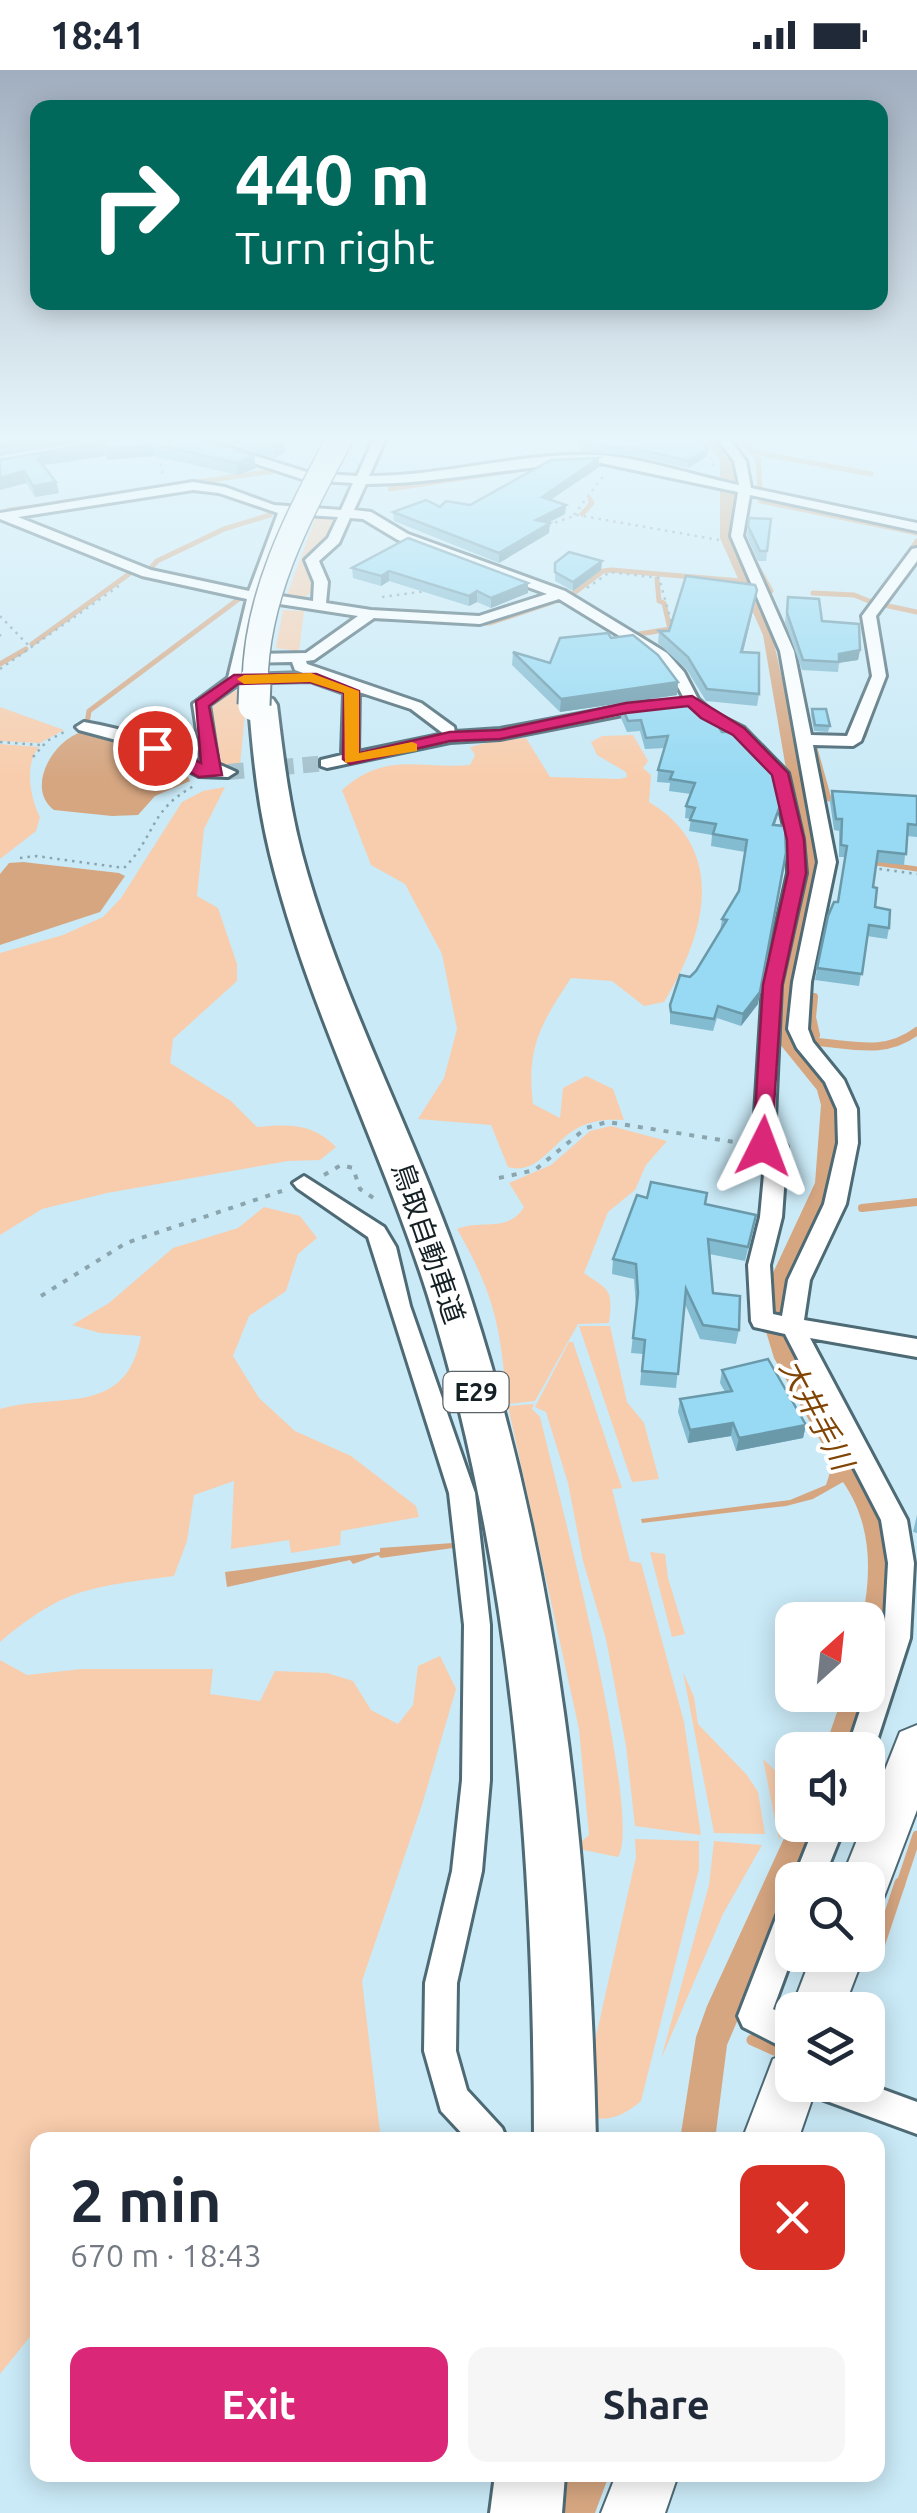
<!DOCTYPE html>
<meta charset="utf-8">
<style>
:root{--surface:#fff;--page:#f6f6f7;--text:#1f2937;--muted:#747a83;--accent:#db2777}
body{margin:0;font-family:Ubuntu,"Noto Sans JP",sans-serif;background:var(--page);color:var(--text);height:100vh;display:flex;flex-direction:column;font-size:38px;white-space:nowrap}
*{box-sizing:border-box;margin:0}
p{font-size:32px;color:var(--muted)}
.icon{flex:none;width:55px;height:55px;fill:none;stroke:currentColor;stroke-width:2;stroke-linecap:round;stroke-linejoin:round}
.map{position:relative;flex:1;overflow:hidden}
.drawer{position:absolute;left:30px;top:2062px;width:855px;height:350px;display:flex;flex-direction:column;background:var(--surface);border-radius:20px;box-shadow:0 5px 25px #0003}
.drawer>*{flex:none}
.hud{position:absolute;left:30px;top:30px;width:858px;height:210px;border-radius:20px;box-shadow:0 5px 25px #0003;background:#00695c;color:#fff;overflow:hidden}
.needle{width:65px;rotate:27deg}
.controls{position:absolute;left:775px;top:1532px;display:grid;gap:20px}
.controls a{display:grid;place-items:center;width:110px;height:110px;border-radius:20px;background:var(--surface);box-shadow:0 5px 25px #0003;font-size:50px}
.pin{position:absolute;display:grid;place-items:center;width:85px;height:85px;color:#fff;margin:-42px;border:5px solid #fff;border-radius:50%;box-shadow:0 2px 10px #0007}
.me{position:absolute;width:110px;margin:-55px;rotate:3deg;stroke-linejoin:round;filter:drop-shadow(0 0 8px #0008)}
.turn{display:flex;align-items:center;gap:35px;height:210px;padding:0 40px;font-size:45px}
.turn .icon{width:130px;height:130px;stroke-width:2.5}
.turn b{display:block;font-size:70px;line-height:85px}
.round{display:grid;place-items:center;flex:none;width:105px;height:105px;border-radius:20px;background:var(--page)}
.summary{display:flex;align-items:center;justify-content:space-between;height:170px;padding:0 40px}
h1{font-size:60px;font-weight:700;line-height:75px}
.action{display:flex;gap:20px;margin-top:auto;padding:20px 40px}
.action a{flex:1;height:115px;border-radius:20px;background:var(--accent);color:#fff;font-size:40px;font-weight:700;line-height:115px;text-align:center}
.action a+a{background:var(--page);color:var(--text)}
.status{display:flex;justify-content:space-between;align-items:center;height:70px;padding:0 50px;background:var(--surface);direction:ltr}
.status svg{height:28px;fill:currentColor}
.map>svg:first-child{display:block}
.green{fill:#f8cdad}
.water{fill:#d6a681}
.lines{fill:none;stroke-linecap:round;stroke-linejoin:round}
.stream-far3{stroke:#d6a681;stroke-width:5}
.stream-far2{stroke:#d6a681;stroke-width:8}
.stream-far1{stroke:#d6a681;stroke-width:9}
.stream{stroke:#d6a681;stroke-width:11}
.minor-tunnel{stroke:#a6c2cd;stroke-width:16;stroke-dasharray:16 9;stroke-linecap:butt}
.minor-casing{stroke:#4d6a75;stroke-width:6}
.primary-casing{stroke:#4d6a75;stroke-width:4}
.motorway-casing{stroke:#4d6a75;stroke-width:6}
.path-far1{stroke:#8ba5af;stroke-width:2.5;stroke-dasharray:2.5 5;stroke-linecap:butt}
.path{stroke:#8ba5af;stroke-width:4;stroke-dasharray:5 8;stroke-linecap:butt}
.minor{fill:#fff;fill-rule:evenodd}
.primary{fill:#fff;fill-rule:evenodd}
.motorway{fill:#fff;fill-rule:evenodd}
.motorway-bridge-far1-casing{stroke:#4d6a75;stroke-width:28;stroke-linecap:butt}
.motorway-bridge-casing{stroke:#4d6a75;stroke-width:35;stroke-linecap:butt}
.motorway-bridge-far1{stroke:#fff;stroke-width:25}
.motorway-bridge{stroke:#fff;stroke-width:31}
.wall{fill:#83bbd1}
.shaded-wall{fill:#6a99aa}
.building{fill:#98daf3;stroke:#6a99aa;stroke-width:2.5}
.route{fill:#db2777;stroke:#8e194d;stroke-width:2.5}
.slow{fill:#f59e0b}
.labels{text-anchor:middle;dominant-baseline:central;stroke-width:8;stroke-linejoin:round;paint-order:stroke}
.shield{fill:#fff;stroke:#5a6366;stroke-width:2.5}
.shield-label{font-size:25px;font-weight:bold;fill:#142024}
.street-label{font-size:28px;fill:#142024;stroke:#fff}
.water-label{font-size:30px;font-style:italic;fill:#804505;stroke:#fff}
</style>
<div class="status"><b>18:41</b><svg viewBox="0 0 49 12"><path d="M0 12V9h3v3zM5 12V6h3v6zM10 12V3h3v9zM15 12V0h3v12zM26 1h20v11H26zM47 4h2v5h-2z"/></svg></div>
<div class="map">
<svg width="917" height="2443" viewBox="0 0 917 2443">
<rect width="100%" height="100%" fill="#caeaf7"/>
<g class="green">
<path d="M316,446L334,447C331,468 317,472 304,488L314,520L304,528L287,525Z"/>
<polygon points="283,540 304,541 299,581 276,578"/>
<polygon points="248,614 240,695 222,695 209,642 220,629"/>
<polygon points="0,637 64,660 40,673 0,671"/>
<path d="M633,665L648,691L643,698L651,705L649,732C729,780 705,865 664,932L644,936L612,911L571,908C541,954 526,977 533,1034L560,1048L563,1018L586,1006L613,1019L624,1050C607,1049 591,1050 576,1059C554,1071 537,1106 508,1097L491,1055L418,1049L444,1008L457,959L442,884L405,814L371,795L342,720C386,681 418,699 470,695L475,685L470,677L497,670L526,668L550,707L620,709L627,707L626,702L597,685L591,672L602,666Z"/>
<path d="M0,674L39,677C24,694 30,728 40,747L36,761L0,789Z"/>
<path d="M225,717L204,759L197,826L218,838L237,894V911L173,969L170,993L231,1031L257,1057C288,1054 313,1053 336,1077L320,1090L288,1091L107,1123L42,1139L0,1165V883L63,865L103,847L121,828L182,732L203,721Z"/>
<path d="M611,1056L667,1071L646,1095L635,1120L608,1142L584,1203C610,1221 613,1219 609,1253L578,1254L535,1331L507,1334C501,1259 495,1225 457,1159C479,1149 509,1163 524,1137L509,1113L551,1095L590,1061Z"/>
<path d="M264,1137L300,1146L317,1168L298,1184L286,1221L249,1246L233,1286L259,1328L295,1361L351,1386L416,1436L419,1447L341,1461L340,1475L291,1483L289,1470L231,1479L234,1411L194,1425L187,1471L174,1506C92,1517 65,1517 0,1572V1339C59,1322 126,1348 141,1266L100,1263L72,1255L109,1233L173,1178L238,1158Z"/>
<polygon points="579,1256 610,1256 627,1332 644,1353 659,1409 632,1412"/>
<polygon points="569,1272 573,1272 622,1418 612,1419 630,1491 641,1493 684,1652 701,1765 635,1756 626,1676 606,1569 583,1491 568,1413 546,1342 535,1337"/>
<path d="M534,1334L532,1339L540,1347C555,1409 644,1749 618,1787L574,1778L589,1765L579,1659L508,1336Z"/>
<polygon points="650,1482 665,1484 668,1508 685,1564 672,1567"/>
<polygon points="440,1586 456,1619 422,1735 362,1911 381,2070 38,2070 37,2258 0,2304 0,1590 27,1605 82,1599 213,1599 210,1624 260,1631 275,1601 327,1603 353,1611 371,1640 398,1654 413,1635 418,1596"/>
<polygon points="683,1602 694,1627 698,1654 747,1705 758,1722 765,1764 714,1763"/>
<polygon points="763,1689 792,1717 792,1735 779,1770"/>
<path d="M635,1769L699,1771V1799L641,2031C623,2047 602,2055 579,2043L636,1787Z"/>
<polygon points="714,1771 762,1775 723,1844 661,1989 709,1815"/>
</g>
<g class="water">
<path d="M702,366H715C751,410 727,426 734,473C738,496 754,519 766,538L820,775L819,811L793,925L840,1045L839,1079L830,1124L784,1237L789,1272L882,1448L894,1493L887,1567L853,1680H824L843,1625H868V1550H862C872,1502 872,1454 843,1412L813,1429L786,1436L642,1453L641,1449L790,1430L826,1415L833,1393L774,1288L764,1255L765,1228L773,1203L815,1113L821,1035L817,1020L775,968L805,765L786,699L763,565L720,468V389Z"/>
<path d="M82,662C106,665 182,688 190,711L155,726L138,745L112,746L54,740C25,718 53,670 82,662Z"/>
<polygon points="23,792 119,803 125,806 100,842 0,875 0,804 9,793"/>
<polygon points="453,1473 453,1478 381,1488 378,1485 353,1494 350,1490 227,1517 225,1502 380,1482 380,1478"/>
<polygon points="792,1751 792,1755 822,1755 798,1810 792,1810 792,1823 727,1975 715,2070 680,2070 696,1967 707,1936"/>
<polygon points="563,2405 609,2405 595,2443 549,2443"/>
</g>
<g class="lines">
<g class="stream-far3">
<polyline points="740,366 758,388 760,419"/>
<polyline points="753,382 871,404"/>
<polyline points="190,413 274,401"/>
<polyline points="390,419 529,398"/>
<polyline points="761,431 917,463"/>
<polyline points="57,433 147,420"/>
<polyline points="8,440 41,436"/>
<polyline points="582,444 592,433 590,429"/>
<polyline points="757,496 771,521"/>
<polyline points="150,499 157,491 224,459 270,445"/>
<polyline points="145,507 234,526"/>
<polyline points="891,509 917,471"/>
<polyline points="813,523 854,525 874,533"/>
<polyline points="570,526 603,501 611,500 741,511"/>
<polyline points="284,535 314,539"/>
<polyline points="884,535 917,542"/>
<polyline points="370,540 434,543"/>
<polyline points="380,549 401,549"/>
<polyline points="475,553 490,553 562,529"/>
<polyline points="639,564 670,559 664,533 659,531 657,509"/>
<polyline points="32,574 129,504"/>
<polyline points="0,594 26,579"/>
<polyline points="87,654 89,641 240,528"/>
<polyline points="864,666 884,605"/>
<polyline points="814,675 829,729"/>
<polyline points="869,792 917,799"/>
</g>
<g class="stream-far2">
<polyline points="814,927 812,947 816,965"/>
<path d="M817,972C853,975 886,985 917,961"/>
<polyline points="862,1138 917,1132"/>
</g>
<polyline class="stream-far1" points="900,1816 917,1765"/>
<g class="stream">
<polyline points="880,1873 900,1813"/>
<polyline points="752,1970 779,1982"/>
</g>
<polyline class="minor-tunnel" points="228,702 327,693"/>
<defs>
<g id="minor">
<path d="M172,366H192L310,403L357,406L375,366H387L369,406C446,406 520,382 597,385C641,387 695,406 739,415L734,391L715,366H727L746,391L751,418L917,453V461L750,425L743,466L794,581L811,665L847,666L872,606L862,546L912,479L917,478V491L876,546L886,606L861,671L853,676L813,675L836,792L811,912L808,959L813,972L844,1010L857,1039L858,1073L846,1134L810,1210L804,1250L917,1269V1287L810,1268L907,1450L914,1493L910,1568L871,1689L868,1691V1680H847L884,1568L888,1493L881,1450L785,1264L754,1257L751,1251L748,1195L760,1147L766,1083L756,1081L753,1076L763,915L788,803L787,769L772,704L734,664L702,648L687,634L671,604L657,589L559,529L480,554L374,548L314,590L306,591L307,594L421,633L454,657L455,662L500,659L648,631L653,633V639L500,669L450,672L327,698L321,696V690L342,685L344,623L310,611L240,613L209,635L218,694L236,702L228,707L199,706L142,677L79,660L76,657L84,652C126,659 166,672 202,694L193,634L228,608L247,529L142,506L0,449V443L193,412L225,417L274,435L341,440L353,413L305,410ZM601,393L738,422L731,466L780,581L818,792L793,912L788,959L797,978L825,1012L837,1039L838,1073L824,1134L788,1210L782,1246L773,1244L770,1195L782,1147L787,1077L784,1072L774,1070L781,915L806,803L803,769L788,703L744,658L712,642L698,629L684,602L667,583L565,521L408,464L371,442L354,440L366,414C444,414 521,394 601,393ZM193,420L219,423L278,443L249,521L151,500L18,447ZM290,444L338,447L328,468L305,490L314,512L313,531L262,523ZM350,448L363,449L398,470L547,524L479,546L371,540L326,533L328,512L319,491L339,473ZM260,531L358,546L306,583L248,584ZM292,592L295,600L303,603L244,605L246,593ZM359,622L411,639L444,664L358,682Z"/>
<polygon points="304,1106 384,1157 396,1177 410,1236 475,1423 490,1555 490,1710 482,1801 457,1913 456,1981 467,2020 502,2058 507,2070 468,2070 441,2041 424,1981 425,1913 452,1801 462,1710 464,1555 449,1423 368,1167 297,1118 293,1113"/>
<polygon points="815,1755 845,1755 823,1810 793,1810"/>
<polygon points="792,1831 793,1885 773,1939 792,1949 792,1982 743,1957 738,1946 781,1835"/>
<polygon points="868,2014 917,2032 917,2064 813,2026 808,2015"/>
</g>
<g id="primary">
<polygon points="917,1655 917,1740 884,1827 868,1834 868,1810 841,1810 863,1755 868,1755 868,1743 900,1662"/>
<polygon points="812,1885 864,1885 843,1940 792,1940 792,1944 791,1940"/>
<polygon points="792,1981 792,2015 817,2015 798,2070 742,2070 773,1989"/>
<polygon points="616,2405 678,2405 665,2443 601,2443"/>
</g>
<g id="motorway">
<path d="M263,626L273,629L277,635C283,685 289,735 302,784C343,937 423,1078 471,1229C559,1501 590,1785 596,2070H534C534,1786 512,1498 428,1226C381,1077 307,936 270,784C258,735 253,686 249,635L253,629Z"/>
<polygon points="495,2405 565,2405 562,2443 490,2443"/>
</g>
</defs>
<use href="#minor" class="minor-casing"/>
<use href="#primary" class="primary-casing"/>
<use href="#motorway" class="motorway-casing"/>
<g class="path-far1">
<polyline points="706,381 713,390 713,399"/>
<polyline points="160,386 163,406"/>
<polyline points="574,445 604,405"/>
<polyline points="548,455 577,445 719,470"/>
<polyline points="587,518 610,502 659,508 673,558"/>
<polyline points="382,527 427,521"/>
<polyline points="0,546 31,578"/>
<polyline points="0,564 0,570"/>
<polyline points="0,599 123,513"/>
<polyline points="0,672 40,675"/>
<polyline points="33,687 47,671 68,660"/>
<path d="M20,788L36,786L124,798C156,766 149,740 194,716"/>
<polyline points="872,798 917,804"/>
</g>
<g class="path">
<polyline points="324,1105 341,1095 353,1098 360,1119 378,1131"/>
<polyline points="499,1108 535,1100 586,1058 607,1052 741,1073"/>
<polyline points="41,1226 126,1173 282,1121"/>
</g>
<use href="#minor" class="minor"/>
<use href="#primary" class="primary"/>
<use href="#motorway" class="motorway"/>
<defs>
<path id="motorway-bridge-far1" d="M255,614C256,523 299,445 341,366"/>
<polyline id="motorway-bridge" points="254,635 255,611"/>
</defs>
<use href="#motorway-bridge-far1" class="motorway-bridge-far1-casing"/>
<use href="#motorway-bridge" class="motorway-bridge-casing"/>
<use href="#motorway-bridge-far1" class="motorway-bridge-far1"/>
<use href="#motorway-bridge" class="motorway-bridge"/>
</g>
<g class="wall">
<polygon points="131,366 256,398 238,405 154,386 108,390 105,386 44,395 56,412 59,423 35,427 26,413 0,420 0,390"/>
<polygon points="206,366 281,366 285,382 274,388"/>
<polygon points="582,374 708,378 707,386 688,398 632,386 582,381"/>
<polygon points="599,388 599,397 551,430 566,435 565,444 548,453 549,463 499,493 394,451 393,442 470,435"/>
<polygon points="749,448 771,449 766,491 758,491 747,466"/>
<polygon points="408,468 528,523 491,538 477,532 469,536 389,511 381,516 353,508 352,498"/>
<polygon points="602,491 601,500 573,521 555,511 555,493"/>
<polygon points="788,527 860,580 858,590 839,593 838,602 802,600 785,552"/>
<polygon points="755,532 743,582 759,624 757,636 706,631 687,600 658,573 659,561 669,561"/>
<polygon points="611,568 678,612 677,625 560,642 512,595 513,582 550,593"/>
<polygon points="622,637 722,662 763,692 780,736 775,755 758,934 741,956 717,948 713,961 670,954 670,935 690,907 696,901 720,861 722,849 739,821 745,782 711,776 712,765 689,761 691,749 685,748 686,736 691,724 669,721 670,713 657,712 658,700 665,678 645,679 640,661 627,662 621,648"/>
<polygon points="812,639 830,656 828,662 814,661 811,645"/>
<polygon points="832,721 917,726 917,767 907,766 904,795 876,792 873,817 875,837 889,858 887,869 867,866 859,916 815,910 828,846 838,832 845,787 839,787 839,761 834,760 830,732"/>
<polygon points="647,1128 706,1134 756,1145 745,1191 709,1184 713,1223 739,1260 736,1274 700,1269 685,1234 676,1318 640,1315 643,1284 631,1283 636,1237 634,1209 612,1204 613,1189"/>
<polygon points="722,1300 806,1355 803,1368 736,1381 731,1366 688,1373 678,1342 680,1329 725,1322 720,1313"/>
<polygon points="917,1445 917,1463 913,1462"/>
</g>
<g class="shaded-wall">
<polygon points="47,366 118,366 0,386 0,374"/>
<polygon points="284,371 285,382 274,388 273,376"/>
<polygon points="103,374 105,386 44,395 45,399 37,388 39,384"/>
<polygon points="153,374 154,386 108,390 107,379"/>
<polygon points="708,378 707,386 688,398 689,391"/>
<polygon points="254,386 256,398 238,405 237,393"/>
<polygon points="599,388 599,397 541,436 542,427"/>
<polygon points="24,401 26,413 0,420 0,408"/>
<polygon points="56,412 59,423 35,427 33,416"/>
<polygon points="566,435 565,444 536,459 536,450"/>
<polygon points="550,453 549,463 499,493 499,483"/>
<polygon points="602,491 601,500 573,521 573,512"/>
<polygon points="389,501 389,511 381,516 381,506"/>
<polygon points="528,513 528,523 491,538 491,528"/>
<polygon points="757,520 755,532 740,594 741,582"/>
<polygon points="477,521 477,532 469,536 469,526"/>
<polygon points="860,580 858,590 837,593 839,584"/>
<polygon points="678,612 677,625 560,642 561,629"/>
<polygon points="786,783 758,934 741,956 743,944"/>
<polygon points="733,1353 731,1366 688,1373 690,1360"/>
<polygon points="806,1355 803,1368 736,1381 739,1368"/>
</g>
<g class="building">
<polygon points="0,366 47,366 0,374"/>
<polygon points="131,366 193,366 254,386 237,393 153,374 107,379 103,374 39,384 43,387 37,388 56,412 33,416 24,401 0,408 0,390"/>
<polygon points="242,366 281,366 284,371 273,376"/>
<polygon points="595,366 697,366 708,378 689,391 633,378 582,374"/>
<polygon points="599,388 542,427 566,435 536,450 550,453 499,483 393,442 426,430 440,437 446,431 470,435 551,390"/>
<polygon points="749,448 771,449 767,481 760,481 748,456"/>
<polygon points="408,468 528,513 491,528 477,521 469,526 389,501 381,506 352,498"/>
<polygon points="569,482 602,491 573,512 555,502 555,493"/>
<polygon points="686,506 755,515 757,520 741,582 759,583 759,624 707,619 688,587 659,561 669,561"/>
<polygon points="788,527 819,529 822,551 859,554 860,580 839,584 839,592 803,590 787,543"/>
<polygon points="608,563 611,568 633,565 658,585 678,612 561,629 513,582 550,593 560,568"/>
<polygon points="689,629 711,645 722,662 739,662 762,685 763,692 770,694 780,736 773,755 785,756 786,783 760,922 743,944 718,936 714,949 671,942 670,935 680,905 690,907 696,901 727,850 722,849 739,821 747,770 713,764 716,754 690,750 695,738 686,736 695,713 670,709 673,702 658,700 668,666 646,668 641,650 628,651 622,637"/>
<polygon points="812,639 826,639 830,656 815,655"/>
<polygon points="832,721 917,726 917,755 908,754 906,784 878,781 873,817 877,818 875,837 890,840 889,858 869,855 862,904 817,898 828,846 834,832 838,832 847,776 841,775 842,749 836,749"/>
<polygon points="651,1112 707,1123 705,1134 756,1145 748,1177 708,1169 713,1223 740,1226 739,1260 703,1255 686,1219 678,1304 642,1301 645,1270 633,1268 638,1223 636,1194 613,1189 637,1125 647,1128"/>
<polygon points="768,1289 806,1355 739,1368 733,1353 690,1360 680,1329 732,1321 722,1300"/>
<polygon points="831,1800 849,1808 848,1810 821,1810 821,1808 827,1808"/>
</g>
<linearGradient id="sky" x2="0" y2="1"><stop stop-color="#a1aebf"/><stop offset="0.52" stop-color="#e7f6fb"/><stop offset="1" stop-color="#e7f6fb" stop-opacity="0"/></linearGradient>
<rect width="917" height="708" fill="url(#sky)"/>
<polygon class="route" points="316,604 359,621 359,683 450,662 500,660 626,633 692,626 744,658 788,703 804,770 806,803 782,915 771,1081 756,1081 753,1076 763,915 788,803 787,770 772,705 733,665 701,648 688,636 626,643 500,669 450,671 350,694 343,689 344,623 310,612 238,614 209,636 222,705 199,707 147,678 161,675 201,693 196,631 234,605"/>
<polygon class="slow" points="311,603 359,621 359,683 412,672 417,674 417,681 345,693 344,623 310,612 244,614 237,609 244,605"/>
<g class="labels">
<rect class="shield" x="443.5" y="1302" width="65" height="40" rx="8"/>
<g class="shield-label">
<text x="476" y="1322">E29</text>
</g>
<g class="street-label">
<text transform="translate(429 1173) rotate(71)">鳥取自動車道</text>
</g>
<g class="water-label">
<text transform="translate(817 1344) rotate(62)">大井手川</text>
</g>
</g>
</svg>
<div class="controls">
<a><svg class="needle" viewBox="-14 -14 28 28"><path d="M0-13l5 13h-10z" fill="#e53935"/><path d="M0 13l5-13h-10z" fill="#747a83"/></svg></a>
<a><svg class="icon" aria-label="sound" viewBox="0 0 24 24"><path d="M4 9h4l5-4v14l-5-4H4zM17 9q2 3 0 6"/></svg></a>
<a><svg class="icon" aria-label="search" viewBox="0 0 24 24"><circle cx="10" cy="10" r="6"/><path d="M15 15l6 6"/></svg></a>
<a><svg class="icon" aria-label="layers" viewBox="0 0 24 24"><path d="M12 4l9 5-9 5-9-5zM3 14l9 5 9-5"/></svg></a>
</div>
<div class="pin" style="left:155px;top:678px;background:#d93025"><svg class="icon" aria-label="arrive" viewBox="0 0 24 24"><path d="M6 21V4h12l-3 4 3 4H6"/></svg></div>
<svg class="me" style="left:763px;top:1076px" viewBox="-20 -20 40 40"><path d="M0-17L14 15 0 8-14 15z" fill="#db2777" stroke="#fff" stroke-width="4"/></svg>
<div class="hud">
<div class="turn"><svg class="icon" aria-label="right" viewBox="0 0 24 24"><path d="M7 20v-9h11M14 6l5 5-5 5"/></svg><div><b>440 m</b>Turn right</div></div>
</div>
<section class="drawer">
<div class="summary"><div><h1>2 min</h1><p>670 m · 18:43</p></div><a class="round" style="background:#d93025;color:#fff"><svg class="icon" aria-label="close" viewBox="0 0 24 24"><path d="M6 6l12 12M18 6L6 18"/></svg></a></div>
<div class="action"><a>Exit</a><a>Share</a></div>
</section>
</div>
